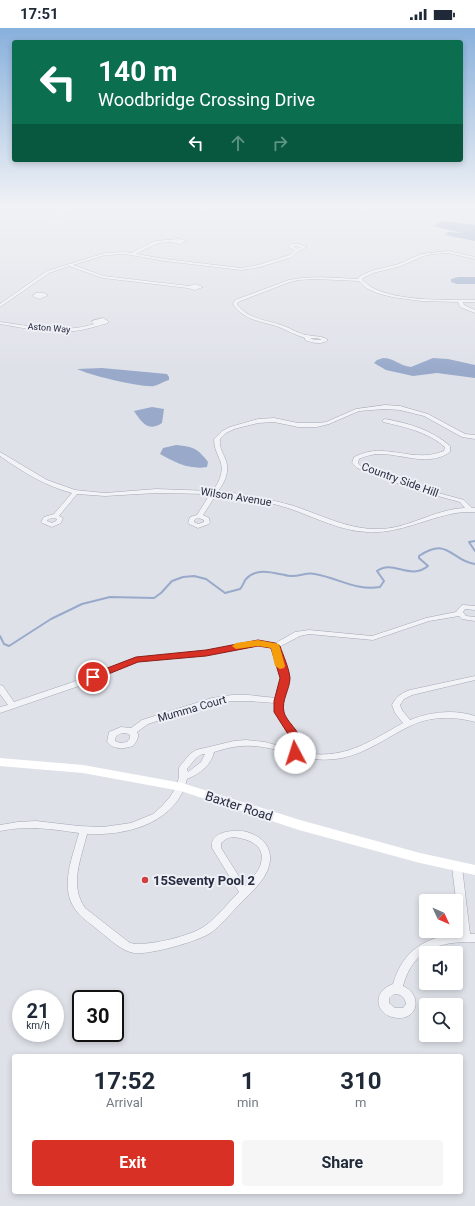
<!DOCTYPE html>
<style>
:root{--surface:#fff;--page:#f6f6f7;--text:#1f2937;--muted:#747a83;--accent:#d93025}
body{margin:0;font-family:Roboto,sans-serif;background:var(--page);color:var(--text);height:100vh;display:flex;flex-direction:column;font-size:15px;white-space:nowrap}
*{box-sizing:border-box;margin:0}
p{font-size:13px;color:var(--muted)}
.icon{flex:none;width:22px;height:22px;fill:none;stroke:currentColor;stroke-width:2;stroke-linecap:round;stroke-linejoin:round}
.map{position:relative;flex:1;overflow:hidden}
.panel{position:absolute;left:12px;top:1026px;width:451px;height:140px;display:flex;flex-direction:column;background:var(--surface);border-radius:4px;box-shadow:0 2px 6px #0003}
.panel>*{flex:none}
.banner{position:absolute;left:12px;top:12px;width:451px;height:122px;border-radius:4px;box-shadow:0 2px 6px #0003;background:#0b6e4f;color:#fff;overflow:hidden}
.needle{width:26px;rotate:134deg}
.fabs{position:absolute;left:419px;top:866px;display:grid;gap:8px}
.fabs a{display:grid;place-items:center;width:44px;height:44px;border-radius:4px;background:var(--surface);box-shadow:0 2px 6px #0003;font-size:20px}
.speed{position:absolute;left:12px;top:962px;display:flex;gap:8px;font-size:20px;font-weight:700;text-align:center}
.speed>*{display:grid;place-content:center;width:52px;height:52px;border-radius:50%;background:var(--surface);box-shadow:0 2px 6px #0003;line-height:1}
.speed small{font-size:10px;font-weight:400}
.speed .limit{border:2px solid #111;border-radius:6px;background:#fff;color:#111}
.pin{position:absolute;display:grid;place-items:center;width:34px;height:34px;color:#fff;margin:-17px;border:2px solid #fff;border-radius:50%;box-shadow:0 1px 4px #0007}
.me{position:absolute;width:44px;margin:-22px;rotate:355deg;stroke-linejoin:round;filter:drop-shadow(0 0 3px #0008)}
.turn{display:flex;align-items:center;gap:14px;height:84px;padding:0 20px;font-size:18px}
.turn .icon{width:52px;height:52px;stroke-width:2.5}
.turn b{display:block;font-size:28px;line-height:34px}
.lanes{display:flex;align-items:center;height:38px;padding:0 20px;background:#0003;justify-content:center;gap:20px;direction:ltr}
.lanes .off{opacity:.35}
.eta{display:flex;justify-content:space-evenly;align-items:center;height:68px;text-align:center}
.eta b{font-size:24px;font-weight:700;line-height:28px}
.cta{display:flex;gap:8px;margin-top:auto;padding:8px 20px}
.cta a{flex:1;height:46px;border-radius:4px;background:var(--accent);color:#fff;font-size:16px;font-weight:700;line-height:46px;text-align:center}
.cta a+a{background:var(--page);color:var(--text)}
.status{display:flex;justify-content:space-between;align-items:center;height:28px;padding:0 20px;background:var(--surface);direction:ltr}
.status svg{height:11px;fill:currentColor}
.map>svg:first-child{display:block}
.water{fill:#98a9ca}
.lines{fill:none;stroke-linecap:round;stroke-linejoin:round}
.stream{stroke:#98a9ca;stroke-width:2}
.minor-casing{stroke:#a4a7b3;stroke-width:1}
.minor{fill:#f1f3f7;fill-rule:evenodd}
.secondary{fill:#fff;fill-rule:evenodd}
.route{fill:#d93025;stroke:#8d1f18}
.slow{fill:#f59e0b}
.poi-dot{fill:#d33e3e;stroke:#eef0f6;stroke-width:1.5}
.labels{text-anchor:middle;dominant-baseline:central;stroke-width:4;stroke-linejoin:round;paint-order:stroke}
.far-street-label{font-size:9px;fill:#272c40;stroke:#eef0f6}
.street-label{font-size:11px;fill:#272c40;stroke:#eef0f6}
.near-street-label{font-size:13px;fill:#272c40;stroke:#eef0f6}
.near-poi-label{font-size:13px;font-weight:bold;fill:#272c40;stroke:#eef0f6;text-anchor:start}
</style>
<div class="status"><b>17:51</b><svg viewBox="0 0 49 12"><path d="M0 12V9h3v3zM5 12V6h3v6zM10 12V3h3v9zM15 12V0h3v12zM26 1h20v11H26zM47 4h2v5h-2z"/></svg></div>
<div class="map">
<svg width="475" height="1178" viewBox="0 0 475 1178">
<rect width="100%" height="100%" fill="#dfe1e9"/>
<g class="water">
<polygon points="443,193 475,197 475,213 445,207 448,204 463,205 432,198"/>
<polygon points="458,249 475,249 475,256 457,256 451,254 451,251"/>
<path d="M383,330C394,330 400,338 411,339L433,330L448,331L475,337V350L437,345L413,348L386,342L374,335L377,332Z"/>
<path d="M102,340L167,346L169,349V352C164,353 159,357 154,358C142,360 89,347 77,341Z"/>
<path d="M152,379L164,381L162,395C148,404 142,395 134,383Z"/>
<path d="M176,417C194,419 197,420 208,434L207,439C190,442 174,434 160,426L163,420Z"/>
</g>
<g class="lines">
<g class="stream">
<polyline points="475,513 469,514 475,523"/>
<path d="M0,608L4,616L9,618L51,591L82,576L110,569L154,570L161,565L172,553L183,549L194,548L206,551L225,565L240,561C243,558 244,553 246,551C258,538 276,546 290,548C299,549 306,544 315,546C338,550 356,563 380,559L384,553L377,543C393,531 410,553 428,538L419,530V528C449,508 451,533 475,536"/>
</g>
<defs>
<g id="minor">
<polygon points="26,178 31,178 56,185 60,184 66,187 64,188 54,188 53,186"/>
<polygon points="234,178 239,178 222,184 196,184 194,183 201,181 222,182"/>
<polygon points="311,178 364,181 369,180 376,182 369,185 363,183"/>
<path d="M180,211L187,213L179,216C163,210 150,219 136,226L165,231L241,240L258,237L290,227L295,222L288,219L291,216H299L307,219L298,223L292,229L260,239L241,242L165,233L125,226L105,227L73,237L104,248L189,258L195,256L203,259L195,262L188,260L103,250L69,238L49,245L0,279V276L47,243L105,225L125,224L131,225L155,213ZM293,218L301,219L297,221Z"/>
<path d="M448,223L475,229V231L448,225L433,226L423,228L401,238L373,245L363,250L362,252C368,257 373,261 380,263C406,273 447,272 475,272V274H463L464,277L475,282V285L460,279L458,274L421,273L392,269L377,265L366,260L359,253L316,251L298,252L290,254L238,274L237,276C248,292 268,292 284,298C292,301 299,306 307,307C315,309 321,307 328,312C321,317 313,315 305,312V310C296,307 288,303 279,299C262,293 244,293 233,276L235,272L289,252C312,247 335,250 358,251L360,248L371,243L399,236L421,226ZM310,310H317L322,312H314Z"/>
<polygon points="36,265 44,265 48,267 40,271 34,269 33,268"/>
<path d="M103,290L108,293V295C96,298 86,302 74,303C50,306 24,300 0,296V294C31,298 63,306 94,296L92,294V293Z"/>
<path d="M385,377L400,378L428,386L465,406L475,407V411L462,409L424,388L400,382L385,381L359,383L329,396L317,399H298L274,394L258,395L234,401L226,405L220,411C219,418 222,424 225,430C230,442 226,453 218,463C244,466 269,471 294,478C321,487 347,501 376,501C407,502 434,481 465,480L460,474L416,462L357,440L352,435L354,429C363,425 372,422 382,423C405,424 421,432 444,423L445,419C428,404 405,399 383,394V392L385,391C408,395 432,402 450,418V424C429,439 402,426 380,426C372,426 366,428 359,431L358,435L361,438L420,460L464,472L472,480H475V484C467,484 459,484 451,486C422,492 397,506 367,504C341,503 316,490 291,481C267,473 241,469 216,467L203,487L209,490L210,495L209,496L198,500L189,496L188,495L190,489L197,487L210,466L156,465L105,468L77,466L59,488L63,490L61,495L52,499L42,495L41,494L44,489L54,486L72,465C45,458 23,444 0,428V424L47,452L75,462L105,465L156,461L213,463C220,452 225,442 219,430C216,423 214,418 214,411L222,403L230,399L258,391L274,390L298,395H317L326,394L356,381ZM54,490L57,491L56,493L52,495L47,493L48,491ZM199,490L204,492V494L198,496L194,494L195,491Z"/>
<path d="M463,577L475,578V582L465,581L463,584L466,588L475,589V593L462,591L459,588L429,593L373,612L309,606L300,608L279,619L289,651L283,673V684L300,712L299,724C343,733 367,715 403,695L395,685L392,677C396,669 401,665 410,662L475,648V652L412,667L404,671L400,677L402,682L410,692C430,684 454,681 475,688V694C454,688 430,688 410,698C387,709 367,725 342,730C305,737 286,720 253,718C239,717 227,720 214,724C211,738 199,746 187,751C177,795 127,808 87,806C81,831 69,857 85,880L130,915C146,919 193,908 206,897C218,888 228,875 239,864L212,820C209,803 235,801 247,804C256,807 264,811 268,820C278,844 250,865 236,880C228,888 221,897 212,904C200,913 150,927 134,925C121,923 110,911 99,903C93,897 84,892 78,885C58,862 72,831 79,805C51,801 28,797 0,803V797L18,794L36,793L79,798L103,799L131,795L153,786L162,778L170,769L177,757L179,749V740L180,738L190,726L196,722L234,713L246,712L265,714L291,721L292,712L275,684V675L248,673H232L213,675L148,696L137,704C140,709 136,714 133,718C123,721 114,722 107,714L109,704L121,699L131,700L142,692L212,670L232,667H248L276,670L281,651L272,620L258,617L206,627L137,634L76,659L0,685V679L8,677L0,666V657L3,658L14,674L70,655L136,630L206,623L258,613L274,616L295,604L309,602L372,608L426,590L456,584L461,578ZM122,705H126L130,707V710L127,714L120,715L115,713L116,708ZM202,726H205L201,734L188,744L187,741L196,730ZM232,809C246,810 266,816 261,835C259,844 251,851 245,858L221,820V815L226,811Z"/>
<path d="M457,835L460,836L462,839L470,906H475V914C439,913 413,921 403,958C422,966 419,991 398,990C376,989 370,964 393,956C403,922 425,909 460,905L452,839L454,836ZM394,966C401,966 405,969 406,976L403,980H395L389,975V970Z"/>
</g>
</defs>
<use href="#minor" class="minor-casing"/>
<use href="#minor" class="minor"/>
<polygon class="secondary" points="0,730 83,737 182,755 300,792 420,825 475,837 475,847 420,835 299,802 181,763 83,745 0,738"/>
</g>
<linearGradient id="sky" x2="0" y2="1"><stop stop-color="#88b0dc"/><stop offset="0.52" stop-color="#f1f2f5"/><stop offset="1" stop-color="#f1f2f5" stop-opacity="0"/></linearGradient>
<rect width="475" height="343" fill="url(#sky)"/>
<path class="route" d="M258,612L275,615L280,618C283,627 289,640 290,650C290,661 281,673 284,684C287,697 310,708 299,728H291L290,725L291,712L288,706L274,684V673L280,650L271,620L258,618L206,628L138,634L96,651L93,652L88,649L89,647L136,629L206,622Z"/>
<polygon class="slow" points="258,612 279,616 285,638 284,640 280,641 275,638 271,620 258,618 236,621 232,618 236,615"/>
<circle class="poi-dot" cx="145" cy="852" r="4"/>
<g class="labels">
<g class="far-street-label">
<text transform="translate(49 300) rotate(5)">Aston Way</text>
</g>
<g class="street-label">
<text transform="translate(400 452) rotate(20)">Country Side Hill</text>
<text transform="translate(236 469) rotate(9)">Wilson Avenue</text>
<text transform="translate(192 681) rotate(-16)">Mumma Court</text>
</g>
<g class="near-street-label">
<text transform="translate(239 778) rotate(18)">Baxter Road</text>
</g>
<g class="near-poi-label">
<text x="153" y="852">15Seventy Pool 2</text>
</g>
</g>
</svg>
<div class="fabs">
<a><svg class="needle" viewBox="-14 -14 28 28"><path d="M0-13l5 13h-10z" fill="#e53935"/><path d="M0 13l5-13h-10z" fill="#747a83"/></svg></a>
<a><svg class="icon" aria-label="sound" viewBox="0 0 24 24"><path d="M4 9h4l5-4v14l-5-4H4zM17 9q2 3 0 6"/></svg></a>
<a><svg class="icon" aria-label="search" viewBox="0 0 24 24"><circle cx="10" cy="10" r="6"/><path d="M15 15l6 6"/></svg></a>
</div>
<div class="speed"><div>21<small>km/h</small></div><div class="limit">30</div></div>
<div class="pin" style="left:93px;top:649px;background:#d93025"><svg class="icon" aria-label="arrive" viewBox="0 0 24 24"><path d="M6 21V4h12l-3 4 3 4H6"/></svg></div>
<svg class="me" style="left:295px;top:725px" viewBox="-20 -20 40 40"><circle r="19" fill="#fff"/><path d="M0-13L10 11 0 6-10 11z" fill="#d93025"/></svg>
<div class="banner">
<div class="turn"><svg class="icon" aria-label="left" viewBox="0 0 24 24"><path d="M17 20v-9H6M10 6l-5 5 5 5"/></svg><div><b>140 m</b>Woodbridge Crossing Drive</div></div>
<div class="lanes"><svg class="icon" aria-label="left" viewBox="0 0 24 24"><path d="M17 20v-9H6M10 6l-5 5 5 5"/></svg><svg class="icon off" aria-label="ahead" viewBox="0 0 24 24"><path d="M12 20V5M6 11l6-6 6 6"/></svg><svg class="icon off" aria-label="right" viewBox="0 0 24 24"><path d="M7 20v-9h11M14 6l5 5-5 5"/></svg></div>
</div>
<section class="panel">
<div class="eta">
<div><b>17:52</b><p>Arrival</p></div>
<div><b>1</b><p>min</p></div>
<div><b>310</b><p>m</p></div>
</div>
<div class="cta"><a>Exit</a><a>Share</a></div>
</section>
</div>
